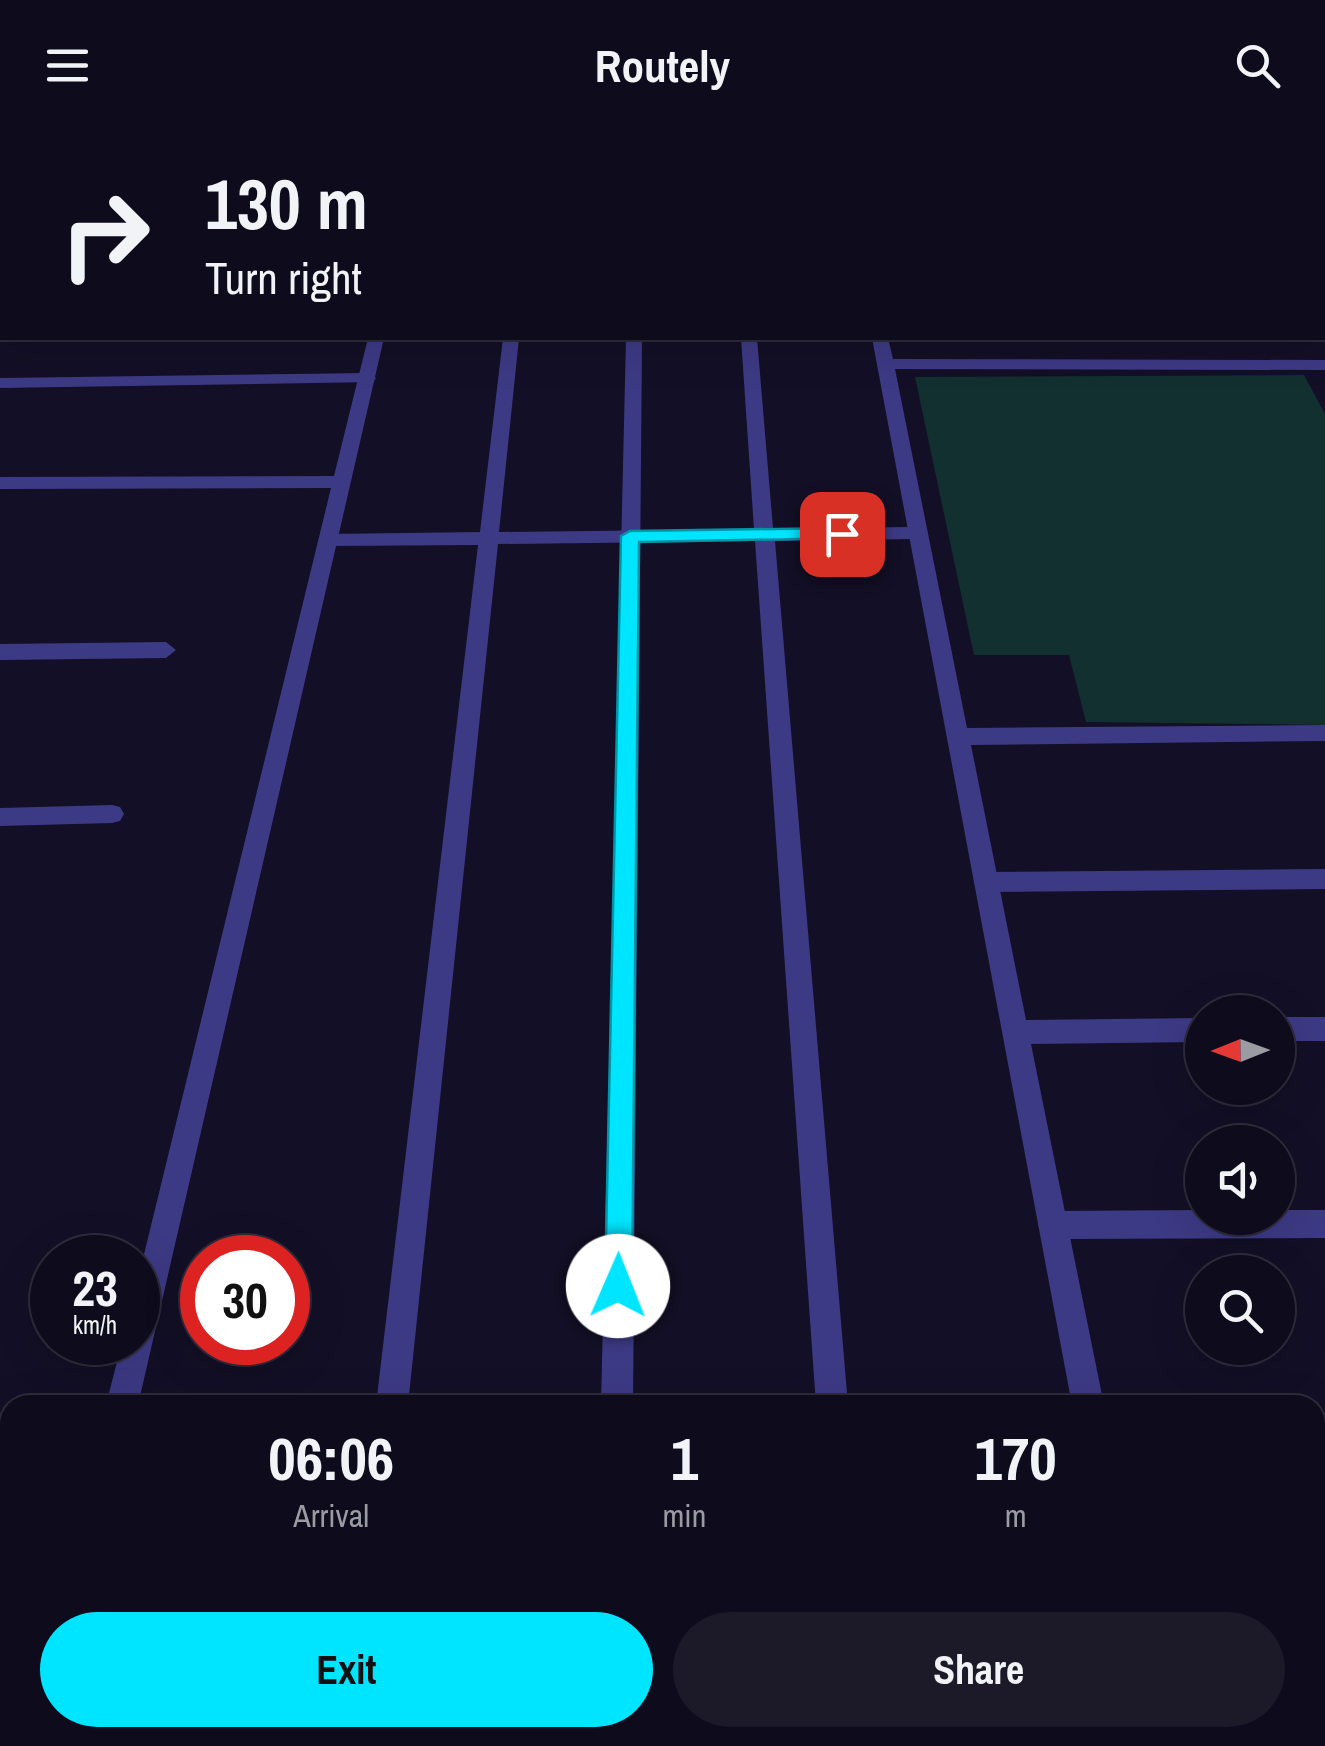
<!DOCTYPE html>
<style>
:root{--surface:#0e0b1c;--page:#1c1929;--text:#f1f3f6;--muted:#9b9ba3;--line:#2e2b3b;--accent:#00e5ff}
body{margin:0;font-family:"Archivo Narrow",sans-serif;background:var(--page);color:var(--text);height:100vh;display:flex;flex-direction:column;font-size:38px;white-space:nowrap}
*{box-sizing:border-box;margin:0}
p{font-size:32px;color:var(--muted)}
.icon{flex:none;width:55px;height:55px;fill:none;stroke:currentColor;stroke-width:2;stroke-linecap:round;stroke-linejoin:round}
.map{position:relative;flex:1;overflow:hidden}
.side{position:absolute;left:0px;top:1265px;width:1325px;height:352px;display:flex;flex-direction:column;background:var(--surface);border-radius:30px 30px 0 0;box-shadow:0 10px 40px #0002,0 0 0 2px var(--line)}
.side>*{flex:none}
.top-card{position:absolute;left:0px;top:0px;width:1325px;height:210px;box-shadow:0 10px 40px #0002,0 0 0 2px var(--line);background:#0e0b1c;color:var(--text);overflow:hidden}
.needle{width:65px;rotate:269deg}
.fabs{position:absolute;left:1185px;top:865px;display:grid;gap:20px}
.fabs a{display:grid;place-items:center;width:110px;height:110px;border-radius:50%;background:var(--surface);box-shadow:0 10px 40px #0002,0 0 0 2px var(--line);font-size:50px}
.speed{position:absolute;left:30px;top:1105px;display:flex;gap:20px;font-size:50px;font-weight:700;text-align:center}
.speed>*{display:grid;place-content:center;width:130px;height:130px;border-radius:50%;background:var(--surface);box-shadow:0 10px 40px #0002,0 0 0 2px var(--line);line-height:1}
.speed small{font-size:25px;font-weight:400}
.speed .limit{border:15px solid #d22;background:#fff;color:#111}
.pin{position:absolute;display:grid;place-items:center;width:85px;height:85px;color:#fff;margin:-42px;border-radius:20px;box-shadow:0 5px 15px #0006}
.me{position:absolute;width:110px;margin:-55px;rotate:1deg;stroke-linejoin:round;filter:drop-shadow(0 0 8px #0008)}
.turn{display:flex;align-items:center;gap:35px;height:210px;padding:0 40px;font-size:45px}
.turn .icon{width:130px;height:130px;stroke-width:2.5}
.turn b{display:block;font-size:70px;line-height:85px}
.eta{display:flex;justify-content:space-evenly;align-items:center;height:170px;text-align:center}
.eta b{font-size:60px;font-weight:700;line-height:70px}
.primary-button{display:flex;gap:20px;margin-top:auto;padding:20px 40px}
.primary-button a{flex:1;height:115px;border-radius:60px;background:var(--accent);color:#111;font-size:40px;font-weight:700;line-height:115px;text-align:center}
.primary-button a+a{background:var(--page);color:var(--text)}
header{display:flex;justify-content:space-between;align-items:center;height:130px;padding:0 40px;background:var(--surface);font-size:45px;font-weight:700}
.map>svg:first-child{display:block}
.green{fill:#12302f}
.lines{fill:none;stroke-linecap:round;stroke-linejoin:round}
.service{fill:#3d3a85;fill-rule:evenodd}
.minor{fill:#3d3a85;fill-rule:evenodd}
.route{fill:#00e5ff;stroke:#0095a6;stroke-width:2.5}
</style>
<header><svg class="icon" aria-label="menu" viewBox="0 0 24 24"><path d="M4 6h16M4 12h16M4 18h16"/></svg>Routely<svg class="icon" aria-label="search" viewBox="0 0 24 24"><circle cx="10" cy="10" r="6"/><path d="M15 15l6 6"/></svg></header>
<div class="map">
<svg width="1325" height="1616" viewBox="0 0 1325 1616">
<rect width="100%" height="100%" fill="#130f26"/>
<polygon class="green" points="1304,245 1325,284 1325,595 1086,592 1069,525 974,525 915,247"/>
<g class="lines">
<g class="service">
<polygon points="528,0 542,0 542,2 529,2"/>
<polygon points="724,0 738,0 739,2 726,2"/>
<rect x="1322" y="53" width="3" height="8"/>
<rect x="0" y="85" width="2" height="8"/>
<rect x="1322" y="167" width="3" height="10"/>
<polygon points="503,208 519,208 499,402 754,399 741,208 757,208 773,398 918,397 928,403 918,409 775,411 848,1275 816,1275 755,411 498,414 408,1275 376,1275 478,415 328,416 318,410 328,404 480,402"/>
<polygon points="367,243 376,248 373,252 0,258 0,248"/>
<polygon points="166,512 176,520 166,528 0,530 0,514"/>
<polygon points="112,675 120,677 124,684 120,691 112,693 0,696 0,678"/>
<polygon points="1325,739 1325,759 986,762 977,759 974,752 977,745 986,742"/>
<polygon points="1202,1080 1202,1088 1278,1088 1278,1080 1325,1080 1325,1108 1053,1109 1043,1105 1038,1095 1043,1085 1053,1081"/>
<polygon points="337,1608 373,1608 372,1616 336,1616"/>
<polygon points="839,1608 875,1608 876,1616 840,1616"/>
</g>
<g class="minor">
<polygon points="833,0 847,0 847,2 834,2"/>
<polygon points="1320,2 1325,2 1325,10 1322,2"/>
<rect x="0" y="20" width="2" height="8"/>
<rect x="1322" y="103" width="3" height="10"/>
<rect x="0" y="159" width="2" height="10"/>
<polygon points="368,208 384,208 138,1275 106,1275 122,1212 138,1212 138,1149 331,358 0,359 0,347 334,346"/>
<polygon points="626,208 642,208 633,1275 601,1275"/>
<polygon points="872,208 888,208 893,229 1325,230 1325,240 895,239 967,598 1325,595 1325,611 971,615 1026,890 1202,888 1202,912 1031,914 1104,1275 1072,1275"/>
<rect x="1278" y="887" width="47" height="24"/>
<rect x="1315" y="1313" width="10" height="32"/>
<polygon points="25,1608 61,1608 59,1616 23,1616"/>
<polygon points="594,1608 630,1608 629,1616 593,1616"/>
<polygon points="1135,1608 1171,1608 1173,1616 1137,1616"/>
</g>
</g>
<polygon class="route" points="842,398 851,404 848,408 639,412 632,1156 628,1166 618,1170 609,1166 605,1156 621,406 630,401"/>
</svg>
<div class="fabs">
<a><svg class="needle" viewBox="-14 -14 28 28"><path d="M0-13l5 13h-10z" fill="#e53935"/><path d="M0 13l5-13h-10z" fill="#9b9ba3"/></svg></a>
<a><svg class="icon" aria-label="sound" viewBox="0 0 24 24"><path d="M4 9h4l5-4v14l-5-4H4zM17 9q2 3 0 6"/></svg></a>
<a><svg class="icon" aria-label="search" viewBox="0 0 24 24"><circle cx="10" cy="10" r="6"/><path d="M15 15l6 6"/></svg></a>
</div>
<div class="speed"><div>23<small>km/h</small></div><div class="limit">30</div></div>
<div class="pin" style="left:842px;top:404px;background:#d93025"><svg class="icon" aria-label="arrive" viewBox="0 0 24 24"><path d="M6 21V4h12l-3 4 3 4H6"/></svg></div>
<svg class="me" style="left:618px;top:1156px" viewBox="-20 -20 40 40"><circle r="19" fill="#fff"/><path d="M0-13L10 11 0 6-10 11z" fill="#00e5ff"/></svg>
<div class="top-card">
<div class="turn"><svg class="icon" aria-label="right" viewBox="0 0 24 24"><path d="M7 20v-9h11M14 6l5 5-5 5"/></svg><div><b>130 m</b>Turn right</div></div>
</div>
<section class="side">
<div class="eta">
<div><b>06:06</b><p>Arrival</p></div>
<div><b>1</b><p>min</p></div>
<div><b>170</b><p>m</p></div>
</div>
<div class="primary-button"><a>Exit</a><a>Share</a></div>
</section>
</div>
